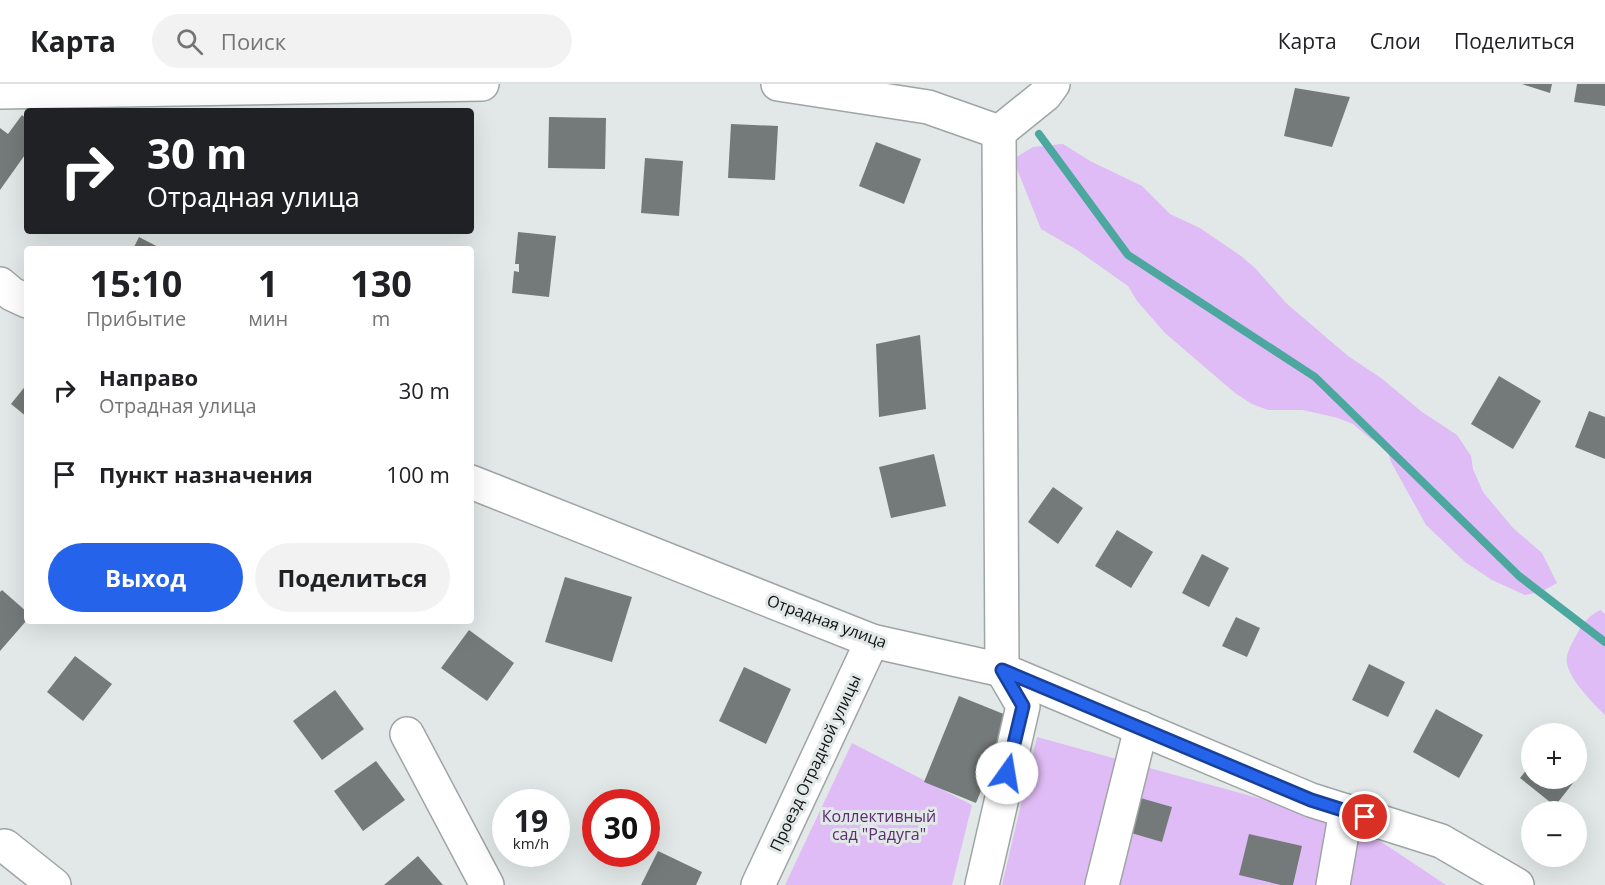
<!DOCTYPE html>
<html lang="ru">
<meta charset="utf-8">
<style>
:root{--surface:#fff;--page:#f2f2f2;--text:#202124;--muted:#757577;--line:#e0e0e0;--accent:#2563eb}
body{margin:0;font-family:"Open Sans",sans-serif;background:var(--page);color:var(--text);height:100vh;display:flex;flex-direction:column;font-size:22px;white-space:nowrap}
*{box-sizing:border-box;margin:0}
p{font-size:20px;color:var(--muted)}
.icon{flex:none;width:33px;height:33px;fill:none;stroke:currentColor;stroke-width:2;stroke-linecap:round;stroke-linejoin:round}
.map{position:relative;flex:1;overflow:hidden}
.sheet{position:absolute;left:24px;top:162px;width:450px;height:378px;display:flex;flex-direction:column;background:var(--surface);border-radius:6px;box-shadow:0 6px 24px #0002}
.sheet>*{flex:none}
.banner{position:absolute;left:24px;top:24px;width:450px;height:126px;border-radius:6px;box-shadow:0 6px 24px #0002;background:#202124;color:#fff;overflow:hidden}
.controls{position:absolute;left:1521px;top:639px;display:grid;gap:12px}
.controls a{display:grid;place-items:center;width:66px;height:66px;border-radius:50%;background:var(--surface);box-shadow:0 6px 24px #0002;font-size:30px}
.speed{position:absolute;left:492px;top:705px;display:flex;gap:12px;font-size:30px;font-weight:700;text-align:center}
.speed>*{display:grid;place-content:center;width:78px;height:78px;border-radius:50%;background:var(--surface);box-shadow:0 6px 24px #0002;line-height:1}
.speed small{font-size:15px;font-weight:400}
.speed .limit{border:9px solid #d22;background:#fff;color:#111}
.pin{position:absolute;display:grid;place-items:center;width:51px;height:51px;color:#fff;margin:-26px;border:3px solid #fff;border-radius:50%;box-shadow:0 2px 6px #0007}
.me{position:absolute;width:66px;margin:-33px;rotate:13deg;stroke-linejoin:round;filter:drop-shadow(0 0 4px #0008)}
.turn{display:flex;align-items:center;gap:21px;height:126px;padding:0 24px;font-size:27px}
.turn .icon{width:78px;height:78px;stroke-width:2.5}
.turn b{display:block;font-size:42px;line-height:51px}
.eta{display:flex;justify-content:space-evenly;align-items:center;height:102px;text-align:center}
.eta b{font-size:36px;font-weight:700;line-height:42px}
.primary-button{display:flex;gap:12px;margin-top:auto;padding:12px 24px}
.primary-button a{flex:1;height:69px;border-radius:36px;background:var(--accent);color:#fff;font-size:24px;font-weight:700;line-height:69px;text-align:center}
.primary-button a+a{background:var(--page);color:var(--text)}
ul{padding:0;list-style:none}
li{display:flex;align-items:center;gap:18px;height:84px;padding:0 24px}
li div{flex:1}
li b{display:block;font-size:22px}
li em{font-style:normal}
header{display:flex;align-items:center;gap:36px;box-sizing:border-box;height:84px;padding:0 30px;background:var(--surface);border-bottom:2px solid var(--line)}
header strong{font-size:28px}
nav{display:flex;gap:33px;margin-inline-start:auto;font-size:21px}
.search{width:420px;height:54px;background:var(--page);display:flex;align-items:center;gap:15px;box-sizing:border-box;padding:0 21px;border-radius:33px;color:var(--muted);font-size:22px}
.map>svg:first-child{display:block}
.green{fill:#dfbcf5}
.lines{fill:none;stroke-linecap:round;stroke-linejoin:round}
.stream{stroke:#4ca79f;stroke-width:8}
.building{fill:#747a79}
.minor-casing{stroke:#9fa5a4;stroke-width:36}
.minor{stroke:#fff;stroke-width:33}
.route-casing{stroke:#184099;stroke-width:15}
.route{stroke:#2563eb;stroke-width:10}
.labels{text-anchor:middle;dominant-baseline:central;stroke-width:6;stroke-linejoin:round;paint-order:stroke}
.street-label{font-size:16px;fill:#101212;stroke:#e1e8e7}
.park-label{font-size:16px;fill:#5b2e72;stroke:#e1e8e7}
</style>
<header>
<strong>Карта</strong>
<div class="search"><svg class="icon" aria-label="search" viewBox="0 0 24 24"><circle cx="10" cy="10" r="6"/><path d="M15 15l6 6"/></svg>Поиск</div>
<nav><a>Карта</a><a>Слои</a><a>Поделиться</a></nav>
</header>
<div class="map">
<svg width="1605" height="801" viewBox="0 0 1605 801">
<rect width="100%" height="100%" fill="#e1e8e7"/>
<g class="green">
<polygon points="1063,60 1090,77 1142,102 1170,130 1200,144 1241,172 1256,185 1286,219 1348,272 1381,294 1422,328 1457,351 1471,372 1473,385 1483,408 1513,444 1542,469 1557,499 1541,508 1525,511 1492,496 1465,478 1426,441 1391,378 1386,362 1371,355 1353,340 1338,334 1303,326 1268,326 1252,320 1235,309 1165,249 1137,217 1128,202 1077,166 1041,145 1013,75 1033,63"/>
<path d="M1600,526L1605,530V631C1593,619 1563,590 1567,572C1569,564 1573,557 1577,550C1583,538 1588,533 1600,526Z"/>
<polygon points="1037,653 1356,741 1446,801 1002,801"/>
<polygon points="852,659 972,721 952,801 785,801"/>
</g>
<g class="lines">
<polyline class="stream" points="1039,50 1128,171 1315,293 1519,492 1605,558"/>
</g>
<g class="building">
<polygon points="1522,0 1552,0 1550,9"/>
<polygon points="1577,0 1605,0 1605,22 1574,18"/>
<polygon points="1295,4 1350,13 1332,63 1284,52"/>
<polygon points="22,31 27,35 27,68 0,106 0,44 8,50"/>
<polygon points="549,33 606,34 605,85 548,84"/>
<polygon points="731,40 778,42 775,96 728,94"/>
<polygon points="876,58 921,75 904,120 859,102"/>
<polygon points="645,74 683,77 679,132 641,129"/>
<polygon points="518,148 556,152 549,213 512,209 514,187 519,188 519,180 515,180"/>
<polygon points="139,153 162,165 133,165"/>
<polygon points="920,251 926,325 879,333 876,260"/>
<polygon points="1499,292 1541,317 1513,365 1471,340"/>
<polygon points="27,300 27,333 11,320"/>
<polygon points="1589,327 1605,333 1605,375 1575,363"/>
<polygon points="934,370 946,422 891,434 879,383"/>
<polygon points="1053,403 1083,424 1058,460 1028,438"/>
<polygon points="1117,446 1153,468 1131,504 1095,482"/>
<polygon points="1202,470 1229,484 1209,523 1182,509"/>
<polygon points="565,493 632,513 612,578 545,558"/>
<polygon points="2,506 27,528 27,536 0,567 0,508"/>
<polygon points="1236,533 1260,544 1247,573 1222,562"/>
<polygon points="469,546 514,579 487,617 441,584"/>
<polygon points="75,572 112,600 83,637 47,608"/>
<polygon points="1369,580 1405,598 1388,633 1352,616"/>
<polygon points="744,583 791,605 766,660 719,637"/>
<polygon points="335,606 364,645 322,676 293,637"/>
<polygon points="959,612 1011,633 976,719 924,698"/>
<polygon points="1436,625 1483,651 1459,694 1413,668"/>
<polygon points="376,677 405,716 363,747 334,707"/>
<polygon points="1532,679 1532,694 1577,694 1555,722 1520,694"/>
<polygon points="1137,713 1172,723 1162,758 1128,748"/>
<polygon points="1249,750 1302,762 1293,801 1281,801 1239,791"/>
<polygon points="658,767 702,788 696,801 641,801"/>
<polygon points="418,772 443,801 384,801"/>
</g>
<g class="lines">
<defs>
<g id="minor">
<polyline points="778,0 928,23 999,48"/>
<polyline points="0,8 482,0"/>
<polyline points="0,200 12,210 27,217"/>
<polyline points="471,398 872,557 1002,586 1311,716 1441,757 1517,801"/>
<polyline points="407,650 487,801"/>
<polyline points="5,762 54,801"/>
<polyline points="758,801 872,557"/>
<polyline points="982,801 1023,622 1002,586 999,48 1045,11 1053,0"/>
<polyline points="1102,801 1141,644"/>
<polyline points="1333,801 1346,727"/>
</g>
</defs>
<use href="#minor" class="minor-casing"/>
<use href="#minor" class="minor"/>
</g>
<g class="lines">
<defs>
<polyline id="route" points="1007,689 1023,622 1002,586 1311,716 1365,733"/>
</defs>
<use href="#route" class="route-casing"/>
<use href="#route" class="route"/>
</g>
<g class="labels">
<g class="street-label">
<text transform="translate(827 537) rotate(20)">Отрадная улица</text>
<text transform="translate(815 679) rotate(-65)">Проезд Отрадной улицы</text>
</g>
<g class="park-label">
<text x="879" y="732">Коллективный<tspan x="879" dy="18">сад "Радуга"</tspan></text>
</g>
</g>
</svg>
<div class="controls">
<a>+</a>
<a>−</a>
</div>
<div class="speed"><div>19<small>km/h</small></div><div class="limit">30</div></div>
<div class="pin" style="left:1365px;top:733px;background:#d93025"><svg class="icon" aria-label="arrive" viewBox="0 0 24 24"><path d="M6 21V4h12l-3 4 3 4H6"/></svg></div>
<svg class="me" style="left:1007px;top:689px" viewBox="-20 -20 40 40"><circle r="19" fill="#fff"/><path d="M0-13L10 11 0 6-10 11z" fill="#2563eb"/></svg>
<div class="banner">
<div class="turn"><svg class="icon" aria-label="right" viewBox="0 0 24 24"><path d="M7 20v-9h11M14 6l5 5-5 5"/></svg><div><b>30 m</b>Отрадная улица</div></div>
</div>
<section class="sheet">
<div class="eta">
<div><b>15:10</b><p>Прибытие</p></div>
<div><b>1</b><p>мин</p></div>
<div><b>130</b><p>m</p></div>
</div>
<ul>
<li><svg class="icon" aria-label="right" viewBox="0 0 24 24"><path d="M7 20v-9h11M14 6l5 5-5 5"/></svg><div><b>Направо</b><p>Отрадная улица</p></div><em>30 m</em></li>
<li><svg class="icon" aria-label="arrive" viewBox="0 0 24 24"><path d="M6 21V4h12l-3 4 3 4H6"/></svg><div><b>Пункт назначения</b></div><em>100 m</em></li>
</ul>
<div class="primary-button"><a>Выход</a><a>Поделиться</a></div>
</section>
</div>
